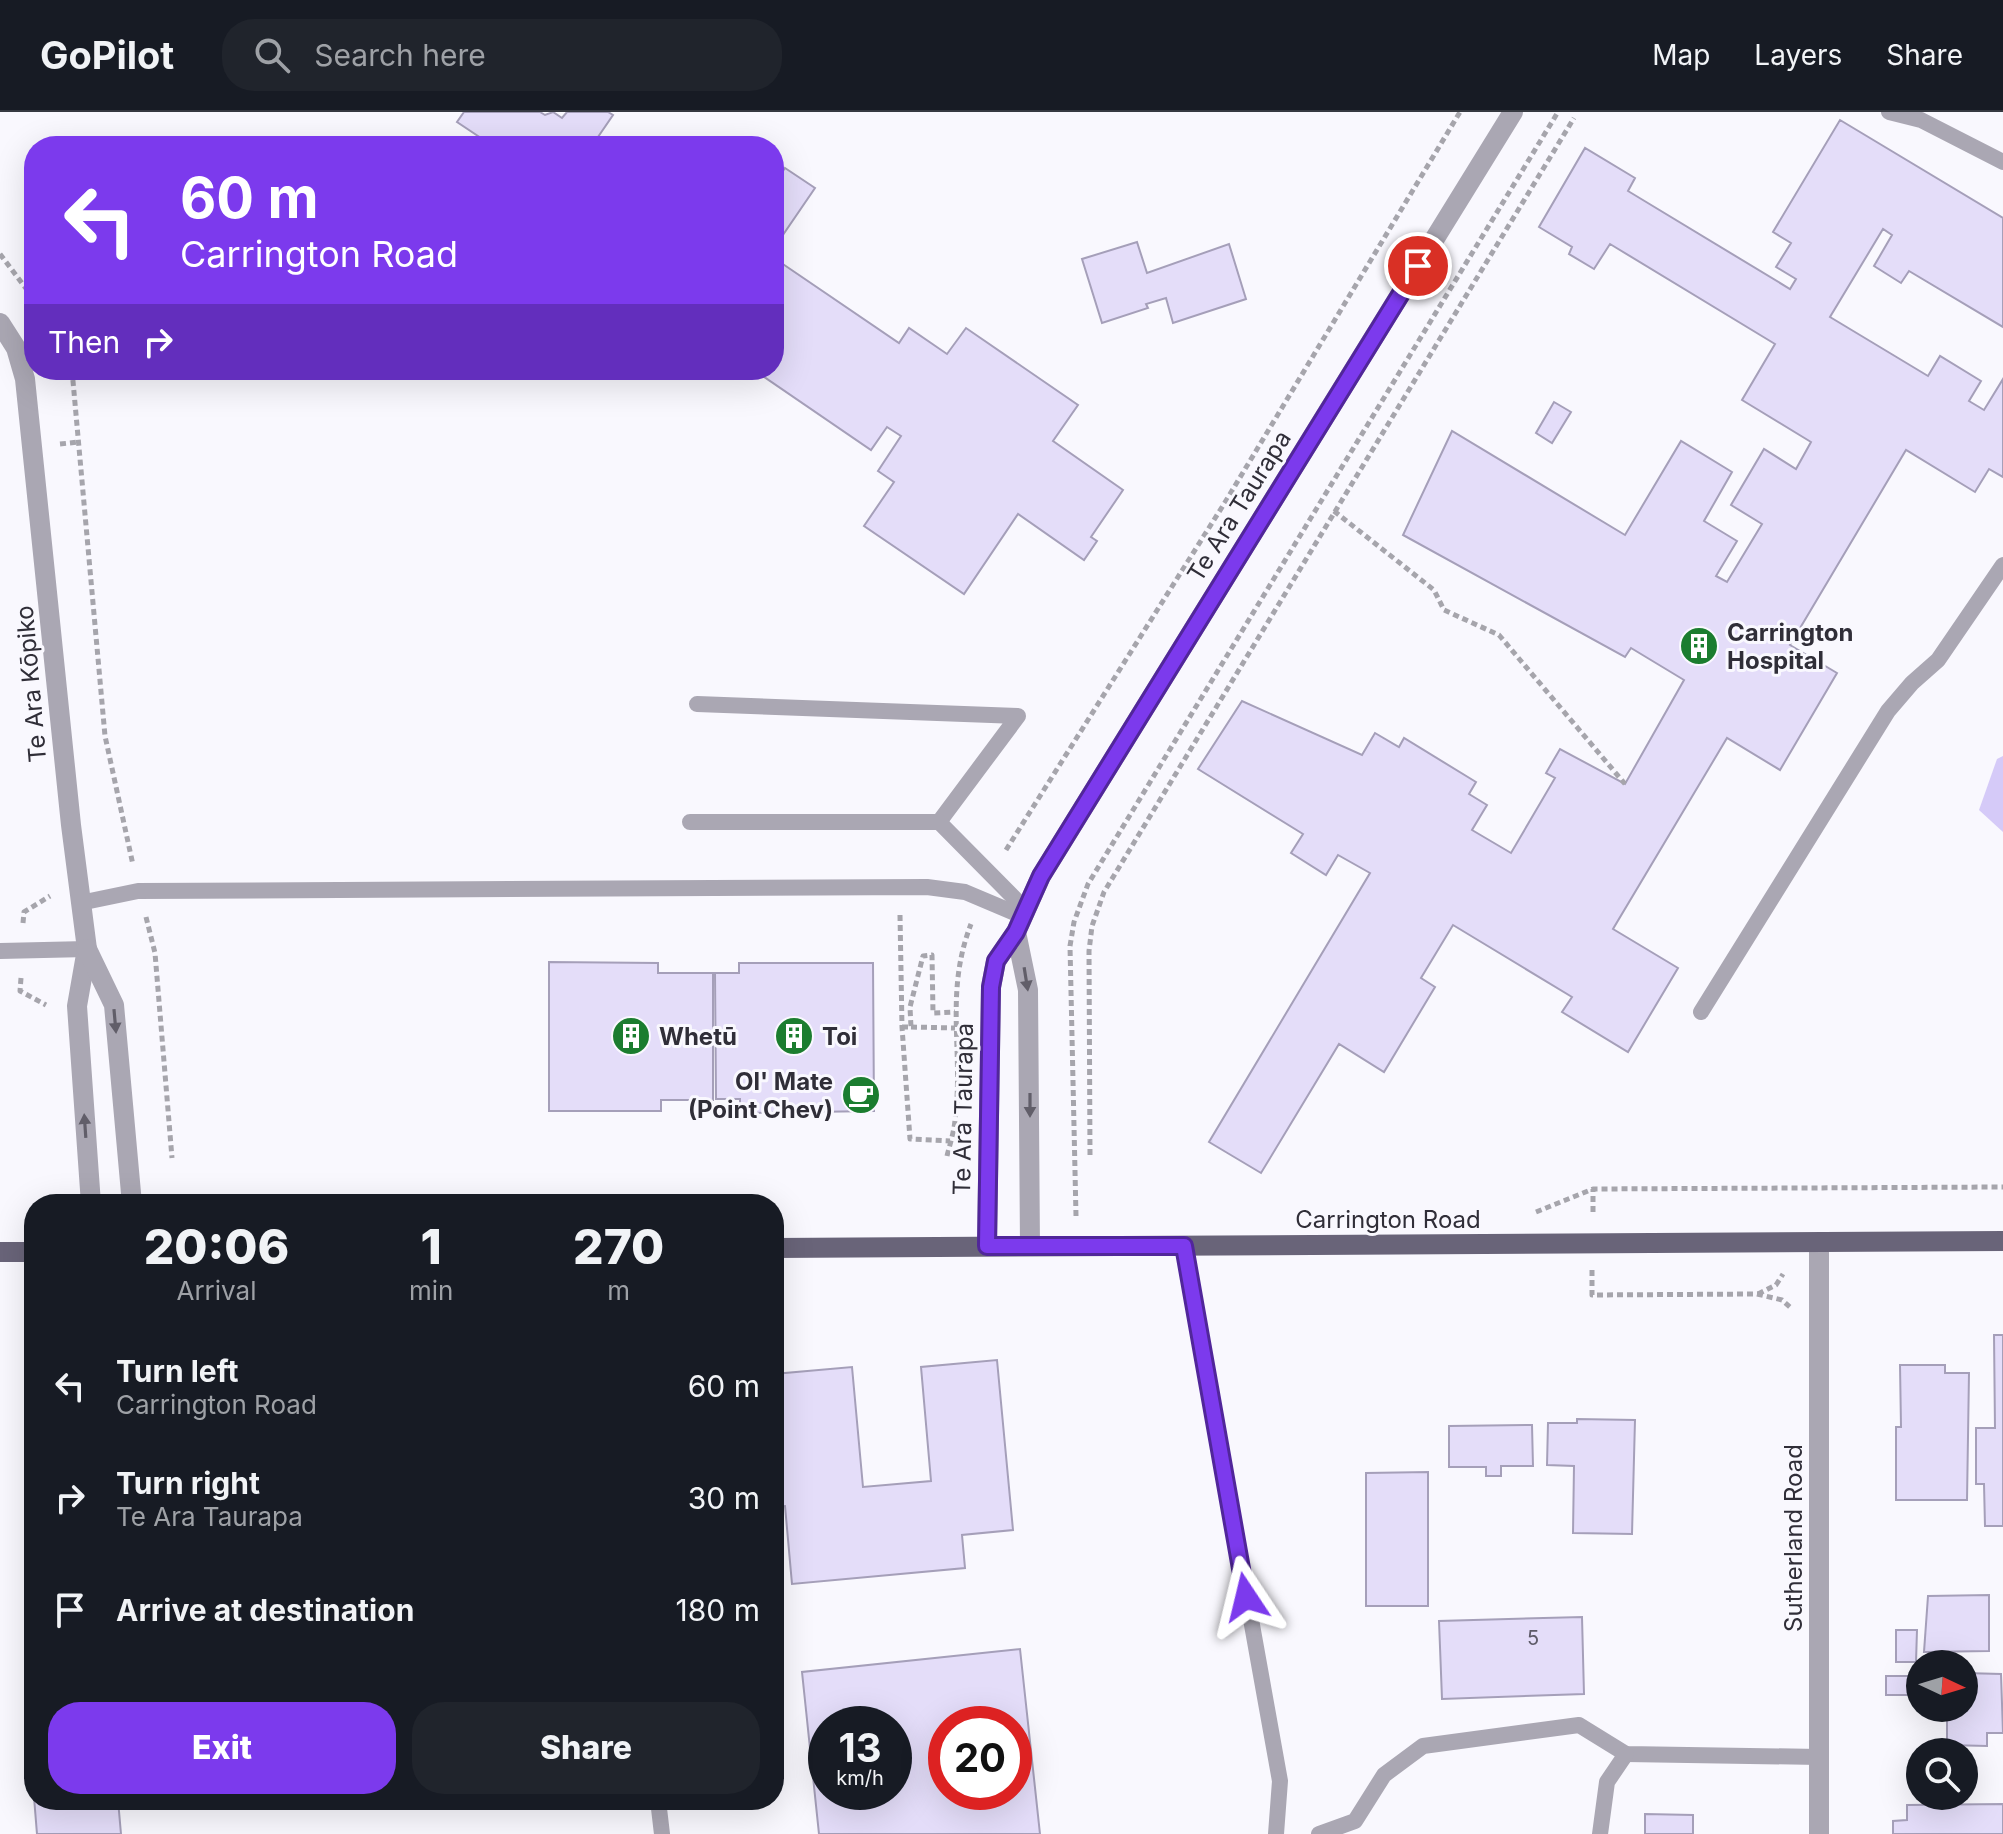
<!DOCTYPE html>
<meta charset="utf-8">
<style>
:root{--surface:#171b24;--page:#20242c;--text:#f1f3f6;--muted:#9ea1a6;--line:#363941;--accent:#7c3aed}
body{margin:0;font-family:Inter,sans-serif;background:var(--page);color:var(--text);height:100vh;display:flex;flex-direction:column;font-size:30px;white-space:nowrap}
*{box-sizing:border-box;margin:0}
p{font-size:26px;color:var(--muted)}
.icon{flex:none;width:44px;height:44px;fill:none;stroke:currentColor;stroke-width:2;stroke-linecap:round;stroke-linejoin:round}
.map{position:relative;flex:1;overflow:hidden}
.panel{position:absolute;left:24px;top:1082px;width:760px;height:616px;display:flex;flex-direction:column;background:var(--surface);border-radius:32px;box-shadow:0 8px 32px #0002}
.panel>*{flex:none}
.guide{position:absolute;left:24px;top:24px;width:760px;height:244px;border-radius:32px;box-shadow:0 8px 32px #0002;background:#7c3aed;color:#fff;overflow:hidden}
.needle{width:52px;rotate:94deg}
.fabs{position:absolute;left:1906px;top:1538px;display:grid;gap:16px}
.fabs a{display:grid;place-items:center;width:72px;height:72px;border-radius:50%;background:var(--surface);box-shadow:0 8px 32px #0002;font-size:40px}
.speed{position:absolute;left:808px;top:1594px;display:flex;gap:16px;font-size:40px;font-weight:700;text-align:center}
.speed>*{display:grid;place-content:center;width:104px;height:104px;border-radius:50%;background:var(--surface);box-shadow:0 8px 32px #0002;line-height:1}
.speed small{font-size:20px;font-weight:400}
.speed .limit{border:12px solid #d22;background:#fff;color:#111}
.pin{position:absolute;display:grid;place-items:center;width:68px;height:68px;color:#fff;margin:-34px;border:4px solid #fff;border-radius:50%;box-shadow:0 2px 8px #0007}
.me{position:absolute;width:88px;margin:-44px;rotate:350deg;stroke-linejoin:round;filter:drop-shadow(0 0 6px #0008)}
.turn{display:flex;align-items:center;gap:28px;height:168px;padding:0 24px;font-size:36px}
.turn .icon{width:104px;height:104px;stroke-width:2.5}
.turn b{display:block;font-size:56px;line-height:68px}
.then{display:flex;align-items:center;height:76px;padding:0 24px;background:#0003;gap:16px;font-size:30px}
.eta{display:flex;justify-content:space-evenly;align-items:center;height:136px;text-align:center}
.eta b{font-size:48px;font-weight:800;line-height:56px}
.cta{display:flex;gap:16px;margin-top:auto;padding:16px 24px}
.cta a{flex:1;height:92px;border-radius:32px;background:var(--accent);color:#fff;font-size:32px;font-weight:800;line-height:92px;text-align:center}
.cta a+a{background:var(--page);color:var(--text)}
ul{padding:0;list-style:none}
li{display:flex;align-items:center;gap:24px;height:112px;padding:0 24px}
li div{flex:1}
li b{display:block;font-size:30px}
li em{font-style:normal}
header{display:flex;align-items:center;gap:48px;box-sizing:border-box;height:112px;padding:0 40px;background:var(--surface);border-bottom:2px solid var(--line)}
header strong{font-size:38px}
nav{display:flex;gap:44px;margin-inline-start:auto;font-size:28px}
.search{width:560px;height:72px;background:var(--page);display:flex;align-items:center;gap:20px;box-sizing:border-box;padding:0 28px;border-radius:32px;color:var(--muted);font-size:30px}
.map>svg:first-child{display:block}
.green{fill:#d5caf8}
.building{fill:#e4ddf9;stroke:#a59fb9;stroke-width:2;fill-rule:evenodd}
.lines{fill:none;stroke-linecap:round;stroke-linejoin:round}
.path{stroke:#a6a5ac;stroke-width:5;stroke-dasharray:6 4;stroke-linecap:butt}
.lane{stroke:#aaa7b3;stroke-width:16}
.street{stroke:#aaa7b3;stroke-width:20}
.primary{stroke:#696479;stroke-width:20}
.oneway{fill:#615e69}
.route-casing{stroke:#51269a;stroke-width:20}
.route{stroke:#7c3aed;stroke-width:14}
.labels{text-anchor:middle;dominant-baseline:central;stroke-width:6;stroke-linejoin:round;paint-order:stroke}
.number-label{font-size:20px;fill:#5d5a68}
.street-label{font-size:24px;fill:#302e38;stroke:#f9f8fe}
.poi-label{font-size:24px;font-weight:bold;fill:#302e38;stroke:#f9f8fe;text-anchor:start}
</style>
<header>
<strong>GoPilot</strong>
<div class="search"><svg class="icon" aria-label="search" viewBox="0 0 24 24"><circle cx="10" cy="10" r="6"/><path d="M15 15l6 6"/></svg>Search here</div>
<nav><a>Map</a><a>Layers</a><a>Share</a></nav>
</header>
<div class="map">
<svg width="2003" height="1722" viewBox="0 0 2003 1722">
<rect width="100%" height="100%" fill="#f9f8fe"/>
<polygon class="green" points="2003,644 2003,720 1979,698 1997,647"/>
<g class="building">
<polygon points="464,0 540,0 545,3 553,0 562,6 567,0 608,0 613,3 598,25 610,34 493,34 457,10"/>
<polygon points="1840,8 2003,106 2003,215 1909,159 1901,171 1874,154 1892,123 1883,117 1830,205 1928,264 1940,244 1981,269 1969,289 1984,298 2003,267 2003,365 1989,357 1975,380 1906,338 1790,533 1837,561 1780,658 1727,626 1613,817 1678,856 1628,940 1562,900 1572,885 1453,813 1421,866 1435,875 1384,960 1339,932 1261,1061 1209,1030 1370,761 1338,743 1326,763 1291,741 1303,722 1198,657 1242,589 1362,643 1375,621 1399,635 1404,626 1476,670 1469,682 1487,693 1472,718 1511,741 1555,666 1546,661 1560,637 1625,672 1684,568 1631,536 1625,545 1403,423 1452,319 1625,423 1681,329 1732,360 1704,409 1737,429 1716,464 1727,470 1762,412 1731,393 1764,337 1796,357 1811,330 1742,288 1775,232 1610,132 1594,157 1569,142 1572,135 1539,115 1585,36 1635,66 1628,79 1790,177 1796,167 1776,155 1791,131 1773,120"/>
<polygon points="785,56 815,76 774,136 774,72"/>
<polygon points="1137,130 1147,161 1229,132 1246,187 1173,211 1166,186 1146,192 1148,196 1102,211 1082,147"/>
<polygon points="774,146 899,231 909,216 947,242 966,216 1078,293 1053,329 1123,378 1091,425 1097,429 1084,448 1018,402 964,482 864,414 894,370 878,359 901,324 887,315 871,338 754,258 774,258"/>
<polygon points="1554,290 1571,300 1552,331 1536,321"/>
<polygon points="549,850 658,851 658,861 713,861 713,988 661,988 661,999 549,999"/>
<polygon points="739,851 873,851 874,999 740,1001 740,987 716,987 715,861 739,861"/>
<polygon points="1994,1223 2003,1223 2003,1414 1985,1414 1984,1372 1976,1372 1976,1316 1995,1316"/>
<polygon points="997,1248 1013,1418 962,1423 965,1456 792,1472 785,1394 774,1395 774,1262 852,1255 863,1375 931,1369 921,1255"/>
<polygon points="1900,1253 1945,1253 1945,1261 1969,1261 1967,1388 1896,1388 1896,1315 1901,1315"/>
<polygon points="1577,1307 1635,1308 1632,1422 1573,1421 1574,1354 1547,1353 1548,1311 1577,1311"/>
<polygon points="1532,1313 1533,1354 1501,1354 1501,1364 1486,1364 1486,1355 1449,1355 1449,1314"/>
<polygon points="1428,1360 1428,1494 1366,1494 1366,1361"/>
<polygon points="1989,1483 1989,1539 1924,1540 1928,1484"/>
<polygon points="1582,1505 1584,1582 1442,1587 1439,1509"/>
<polygon points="1896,1518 1917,1518 1916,1550 1896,1550"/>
<path d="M1020,1537L1040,1722H819L802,1560ZM826,1612H894V1680H826ZM946,1612H1014V1680H946Z"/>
<polygon points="1964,1561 2001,1562 2003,1621 1987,1621 1987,1634 1947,1633 1947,1596 1964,1596"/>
<rect x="1886" y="1564" width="31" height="19"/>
<polygon points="34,1685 34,1688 118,1688 121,1722 37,1722"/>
<polygon points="2003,1692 2003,1722 1893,1722 1893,1709 1907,1708 1907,1693"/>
<polygon points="1645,1702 1693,1703 1693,1722 1645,1722"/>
</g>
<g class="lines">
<g class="path">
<polyline points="0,142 34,187"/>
<polyline points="72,258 105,624 133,753"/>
<polyline points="60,332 79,330"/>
<polyline points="1334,399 1434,478 1444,498 1499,523 1625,672"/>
<polyline points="1006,738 1224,392 1460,0"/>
<polyline points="900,803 902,915 910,1027 950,1029"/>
<polyline points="146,805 155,841 172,1046"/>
<polyline points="23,811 24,800 50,784"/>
<polyline points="21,866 20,879 46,893"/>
<polyline points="902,915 911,915 910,895 923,844 932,843 933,901 955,900"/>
<polyline points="911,915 955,916"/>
<polyline points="1090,1043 1089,839 1092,814 1104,780 1574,6"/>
<path d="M947,1044C950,1032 954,1020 955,1008C964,938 944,882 971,812"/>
<polyline points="1536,1100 1593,1077 2003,1075"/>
<polyline points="1593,1100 1593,1077"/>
<polyline points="1076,1104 1070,834 1074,810 1088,772 1558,0"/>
<polyline points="1592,1158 1592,1183 1757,1182 1782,1188 1790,1195"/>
<polyline points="1758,1182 1776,1173 1783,1162"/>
</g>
<g class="lane">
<polyline points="1889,0 1921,8 2003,50"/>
<polyline points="697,592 1018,604 939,710"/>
<polyline points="690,710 939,710 1025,797"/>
<polyline points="80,791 138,779 927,775 965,780 1022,804"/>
<polyline points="0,839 87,837"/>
<polyline points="1701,900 1888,599 1912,571 1938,548 2003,453"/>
<polyline points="1184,1134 1280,1669 1276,1722"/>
<polyline points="658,1688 662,1722"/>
<polyline points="1319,1722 1355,1709 1384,1663 1423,1634 1579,1613 1626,1642 1819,1645"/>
<polyline points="1600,1722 1607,1670 1626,1642"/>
</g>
<g class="street">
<polyline points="0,211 16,236 25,267 71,713 87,837 77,894 91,1092"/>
<polyline points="1016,820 1028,878 1030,1134"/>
<polyline points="87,837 114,893 132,1092"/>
<polyline points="1819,1130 1819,1722"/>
<polyline points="987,1134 991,875 996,849 1016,820 1041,764 1513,0"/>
</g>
<g class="primary">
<polyline points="774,1136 2003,1129"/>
<polyline points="0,1140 34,1140"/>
</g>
</g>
<defs><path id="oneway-solid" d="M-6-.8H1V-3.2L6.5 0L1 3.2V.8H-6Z" transform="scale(2)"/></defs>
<g class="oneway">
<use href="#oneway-solid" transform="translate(1026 867) rotate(81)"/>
<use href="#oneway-solid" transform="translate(115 909) rotate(85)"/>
<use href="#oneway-solid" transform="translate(1030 993) rotate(90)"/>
<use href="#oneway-solid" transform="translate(85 1014) rotate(-94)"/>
</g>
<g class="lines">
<defs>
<polyline id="route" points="1246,1485 1184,1134 987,1134 991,875 996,849 1016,820 1041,764 1418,154"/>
</defs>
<use href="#route" class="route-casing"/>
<use href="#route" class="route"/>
</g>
<defs>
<symbol id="building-disc" viewBox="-11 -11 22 22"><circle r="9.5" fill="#1b7d2f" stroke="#f9f8fe"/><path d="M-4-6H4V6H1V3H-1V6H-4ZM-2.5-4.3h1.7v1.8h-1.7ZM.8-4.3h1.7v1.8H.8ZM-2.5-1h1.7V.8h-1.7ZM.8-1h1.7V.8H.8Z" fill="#fff"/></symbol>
<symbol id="cafe-disc" viewBox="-11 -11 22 22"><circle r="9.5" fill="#1b7d2f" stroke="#f9f8fe"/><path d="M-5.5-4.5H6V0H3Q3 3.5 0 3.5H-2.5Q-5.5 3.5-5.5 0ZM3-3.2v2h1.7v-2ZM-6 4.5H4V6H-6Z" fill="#fff"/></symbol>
</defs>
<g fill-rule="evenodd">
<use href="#building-disc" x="1677" y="512" width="44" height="44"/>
<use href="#building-disc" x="609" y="902" width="44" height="44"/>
<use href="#building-disc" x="772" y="902" width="44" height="44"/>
<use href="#cafe-disc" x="839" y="961" width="44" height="44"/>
</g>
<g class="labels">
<g class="number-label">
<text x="1533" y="1526">5</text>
</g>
<g class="street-label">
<text transform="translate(1239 394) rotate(-58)">Te Ara Taurapa</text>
<text transform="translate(31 572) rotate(-95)">Te Ara Kōpiko</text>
<text transform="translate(963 997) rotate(-89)">Te Ara Taurapa</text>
<text x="1388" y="1107">Carrington Road</text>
<text transform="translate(1793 1426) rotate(-90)">Sutherland Road</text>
</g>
<g class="poi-label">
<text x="1727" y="520">Carrington<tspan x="1727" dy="28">Hospital</tspan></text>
<text x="659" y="924">Whetū</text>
<text x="822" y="924">Toi</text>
<text x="833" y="969" text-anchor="end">Ol' Mate<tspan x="833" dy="28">(Point Chev)</tspan></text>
</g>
</g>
</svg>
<div class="fabs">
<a><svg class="needle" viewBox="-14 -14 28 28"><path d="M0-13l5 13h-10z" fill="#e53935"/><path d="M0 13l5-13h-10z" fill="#9ea1a6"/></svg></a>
<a><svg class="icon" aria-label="search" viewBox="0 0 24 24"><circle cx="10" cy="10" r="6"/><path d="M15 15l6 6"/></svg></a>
</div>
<div class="speed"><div>13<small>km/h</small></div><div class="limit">20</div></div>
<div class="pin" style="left:1418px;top:154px;background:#d93025"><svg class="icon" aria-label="arrive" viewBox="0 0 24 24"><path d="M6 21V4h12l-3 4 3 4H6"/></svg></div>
<svg class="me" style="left:1246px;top:1485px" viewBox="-20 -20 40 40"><path d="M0-17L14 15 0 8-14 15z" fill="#7c3aed" stroke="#fff" stroke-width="4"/></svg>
<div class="guide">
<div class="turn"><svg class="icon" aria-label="left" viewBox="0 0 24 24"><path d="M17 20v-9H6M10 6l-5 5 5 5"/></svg><div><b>60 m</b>Carrington Road</div></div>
<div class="then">Then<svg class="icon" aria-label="right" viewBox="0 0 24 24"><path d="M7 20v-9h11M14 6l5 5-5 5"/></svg></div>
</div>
<section class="panel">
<div class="eta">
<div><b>20:06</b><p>Arrival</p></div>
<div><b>1</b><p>min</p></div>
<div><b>270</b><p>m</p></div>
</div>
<ul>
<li><svg class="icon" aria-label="left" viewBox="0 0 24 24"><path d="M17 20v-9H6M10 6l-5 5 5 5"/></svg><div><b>Turn left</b><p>Carrington Road</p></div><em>60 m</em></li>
<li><svg class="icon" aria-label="right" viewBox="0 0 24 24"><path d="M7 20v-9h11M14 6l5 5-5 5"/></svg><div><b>Turn right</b><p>Te Ara Taurapa</p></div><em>30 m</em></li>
<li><svg class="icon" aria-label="arrive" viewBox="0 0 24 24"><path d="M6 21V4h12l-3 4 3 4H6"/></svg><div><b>Arrive at destination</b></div><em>180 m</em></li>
</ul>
<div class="cta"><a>Exit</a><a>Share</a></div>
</section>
</div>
